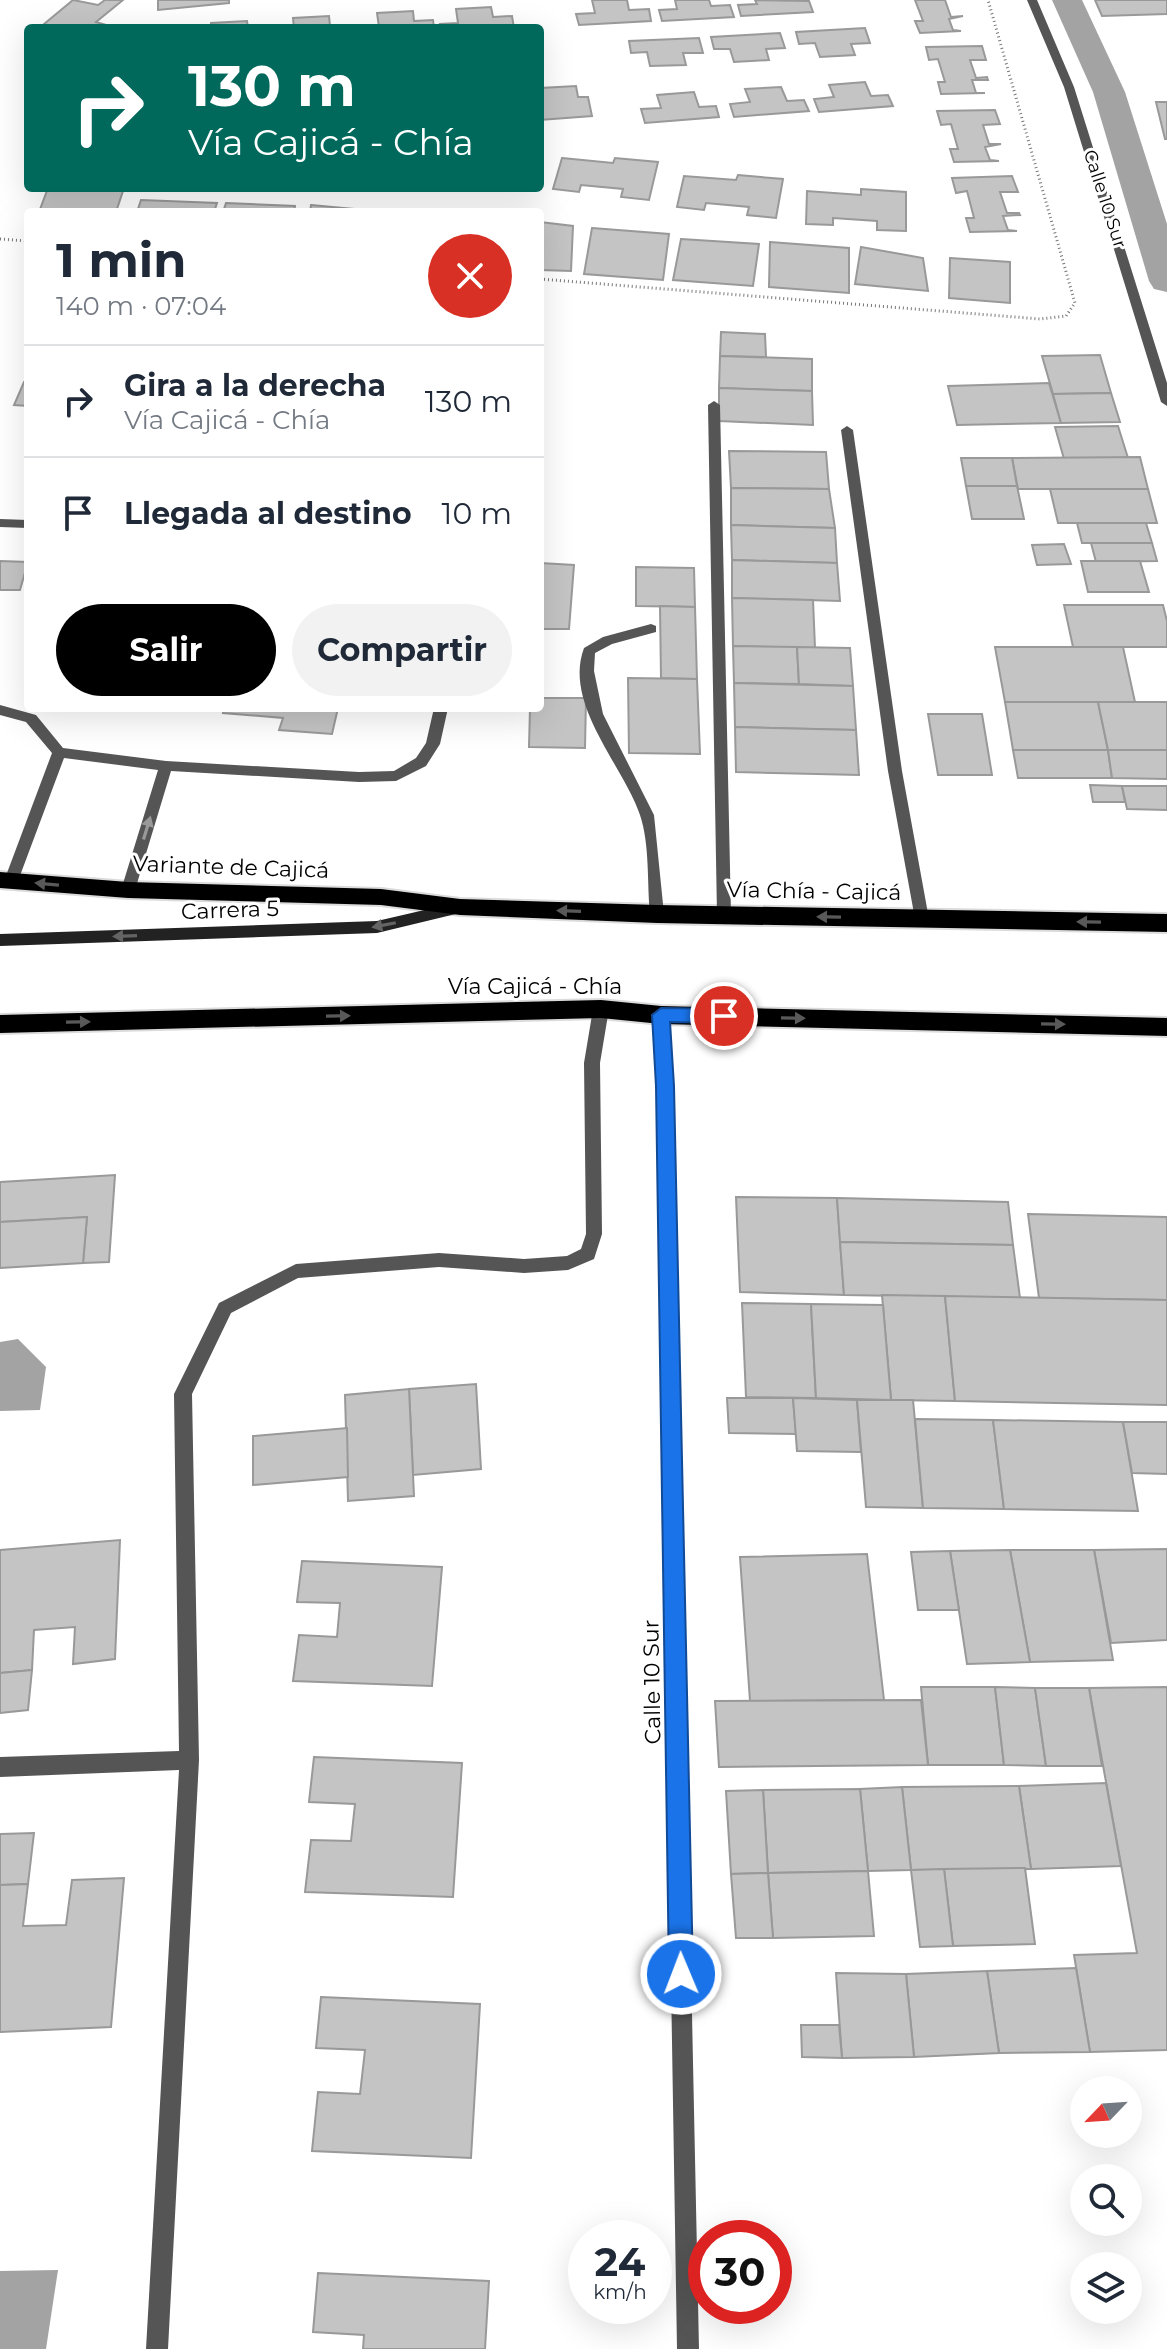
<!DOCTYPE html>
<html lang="es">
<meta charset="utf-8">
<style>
:root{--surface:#fff;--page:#f2f2f3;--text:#1f2937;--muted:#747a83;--line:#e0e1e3;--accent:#000}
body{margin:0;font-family:Montserrat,sans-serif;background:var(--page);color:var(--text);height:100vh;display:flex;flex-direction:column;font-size:30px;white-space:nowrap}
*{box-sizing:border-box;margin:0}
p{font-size:26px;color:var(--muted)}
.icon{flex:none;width:44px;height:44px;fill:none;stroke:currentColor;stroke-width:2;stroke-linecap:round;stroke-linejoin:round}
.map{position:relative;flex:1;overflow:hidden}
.side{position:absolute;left:24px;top:208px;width:520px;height:504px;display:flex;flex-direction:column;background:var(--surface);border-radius:8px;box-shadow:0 8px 32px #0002}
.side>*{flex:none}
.hud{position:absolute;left:24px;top:24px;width:520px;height:168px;border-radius:8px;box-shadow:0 8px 32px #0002;background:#00695c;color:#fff;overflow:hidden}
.needle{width:52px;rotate:245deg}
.buttons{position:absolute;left:1070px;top:2076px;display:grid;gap:16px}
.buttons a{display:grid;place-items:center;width:72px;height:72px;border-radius:50%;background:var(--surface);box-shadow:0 8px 32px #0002;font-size:40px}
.speed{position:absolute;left:568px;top:2220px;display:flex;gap:16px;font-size:40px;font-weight:700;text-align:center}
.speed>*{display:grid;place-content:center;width:104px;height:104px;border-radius:50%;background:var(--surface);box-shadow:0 8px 32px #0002;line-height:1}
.speed small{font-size:20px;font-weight:400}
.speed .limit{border:12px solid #d22;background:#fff;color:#111}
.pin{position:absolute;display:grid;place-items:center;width:68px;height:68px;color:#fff;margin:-34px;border:4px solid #fff;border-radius:50%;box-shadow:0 2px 8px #0007}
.me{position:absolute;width:88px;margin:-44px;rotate:359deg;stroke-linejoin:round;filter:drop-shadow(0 0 6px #0008)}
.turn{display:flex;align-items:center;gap:28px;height:168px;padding:0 32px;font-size:36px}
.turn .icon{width:104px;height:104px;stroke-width:2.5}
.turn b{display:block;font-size:56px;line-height:68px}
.round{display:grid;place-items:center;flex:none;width:84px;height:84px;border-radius:42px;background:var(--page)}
.headline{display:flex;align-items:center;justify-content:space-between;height:136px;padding:0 32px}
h1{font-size:48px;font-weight:700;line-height:60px}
.cta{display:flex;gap:16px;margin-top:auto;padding:16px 32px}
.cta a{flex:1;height:92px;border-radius:48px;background:var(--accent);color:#fff;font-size:32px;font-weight:700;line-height:92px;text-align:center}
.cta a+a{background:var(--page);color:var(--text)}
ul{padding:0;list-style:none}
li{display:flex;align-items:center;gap:24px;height:112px;padding:0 32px;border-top:2px solid var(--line)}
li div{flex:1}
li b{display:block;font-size:30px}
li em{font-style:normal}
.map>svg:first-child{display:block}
.water{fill:#a3a3a3}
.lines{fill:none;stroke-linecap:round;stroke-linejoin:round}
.canal{fill:#a3a3a3;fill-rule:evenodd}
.building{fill:#c4c4c4;stroke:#999;stroke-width:2}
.highway-casing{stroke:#dbdbdb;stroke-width:4}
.path{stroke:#777;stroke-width:3;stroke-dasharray:1 3;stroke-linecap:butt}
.lane{fill:#555;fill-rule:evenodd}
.street{fill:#555;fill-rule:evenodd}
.secondary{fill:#222;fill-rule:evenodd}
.highway{fill:#000;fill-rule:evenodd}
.oneway{fill:#999}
.oneway2{fill:#595959}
.oneway3{fill:#646464}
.route{fill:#1a73e8;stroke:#114b97;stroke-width:2}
.labels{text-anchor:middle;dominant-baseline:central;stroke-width:6;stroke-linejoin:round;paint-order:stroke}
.far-street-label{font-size:18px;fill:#000;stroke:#fff}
.street-label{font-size:22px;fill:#000;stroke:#fff}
</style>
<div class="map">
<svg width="1167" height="2349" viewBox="0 0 1167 2349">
<rect width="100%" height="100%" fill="#fff"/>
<g class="water">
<polygon points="18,1339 46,1367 40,1410 0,1411 0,1342"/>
<polygon points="58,2270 46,2349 0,2349 0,2271"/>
</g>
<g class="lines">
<polygon class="canal" points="1052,0 1082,0 1125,92 1167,224 1167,292 1154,289 1149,281 1093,92"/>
</g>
<g class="building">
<polygon points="73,0 98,5 105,0 123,0 96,22 110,26 107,28 58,28 44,24"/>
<polygon points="158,0 229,0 229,3 158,10"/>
<polygon points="592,0 627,0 629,10 649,9 651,21 579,25 576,14 595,13"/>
<polygon points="675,0 709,0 711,6 730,5 734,17 662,21 659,10 677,9"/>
<polygon points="755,0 809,1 813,12 741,16 738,5 757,4"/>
<polygon points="915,0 945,0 951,17 963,16 949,19 953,30 961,31 920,33 915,21 923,21"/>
<polygon points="1095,0 1167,0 1167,14 1102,16"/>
<polygon points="491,7 493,17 512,16 514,28 441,28 440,24 458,23 456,9"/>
<polygon points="413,11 414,21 433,20 434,28 361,28 379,27 377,13"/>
<polygon points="329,16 330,26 349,26 349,28 294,28 293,18"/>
<polygon points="247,21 248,28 211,28 211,23"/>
<polygon points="865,28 870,43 851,44 855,55 820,57 815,43 799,44 796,32"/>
<polygon points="780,33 785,48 766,49 769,60 734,62 730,49 714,49 711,37"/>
<polygon points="699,38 703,53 683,53 686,65 650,66 647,52 631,53 629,41"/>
<polygon points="982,46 986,60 970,60 976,78 987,77 988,80 972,80 976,93 985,93 941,94 938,82 945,82 938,59 929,60 926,47"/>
<polygon points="865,82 871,96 888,95 893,106 819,112 814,99 834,97 829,85"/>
<polygon points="576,86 578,97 588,97 592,116 540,120 540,88"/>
<polygon points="781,87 787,101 804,100 809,111 734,117 730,104 750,102 745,89"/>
<polygon points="694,92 699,107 716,106 719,117 645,123 641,109 661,108 657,95"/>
<polygon points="1156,102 1167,102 1167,139 1165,139"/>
<polygon points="995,110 1000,124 983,125 989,144 1001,144 985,147 990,160 999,161 954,162 950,149 958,149 951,124 941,125 937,111"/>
<polygon points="562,158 613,163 615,158 658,162 649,200 621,197 623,189 581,185 579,192 553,189"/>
<polygon points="738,175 783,179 776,218 747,215 749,207 706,203 704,210 677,207 684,176 736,180"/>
<polygon points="1012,176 1018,192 1000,192 1007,213 1019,213 1020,215 1003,216 1008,230 1017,231 970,232 966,218 974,218 967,191 956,193 952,178"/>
<polygon points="48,188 124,188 116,212 39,212"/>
<polygon points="861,189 906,192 906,231 877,230 877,221 833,218 833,225 806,224 807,191 861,195"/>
<polygon points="141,200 217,203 214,212 137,212"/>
<polygon points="226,203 295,206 294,212 223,212"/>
<polygon points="311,205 387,212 310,212"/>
<polygon points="540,222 573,226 571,271 540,270"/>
<polygon points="592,228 669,234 663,280 584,274"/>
<polygon points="681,239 759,244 753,286 673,280"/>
<polygon points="770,242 849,248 849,293 769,287"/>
<polygon points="861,247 923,258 928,291 855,284"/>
<polygon points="950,258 1010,262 1010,303 949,298"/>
<polygon points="721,332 765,334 766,357 720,356"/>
<polygon points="1100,355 1111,393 1053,394 1042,356"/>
<polygon points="720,356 812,359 812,391 719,388"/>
<polygon points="24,382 28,382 28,406 14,405"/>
<polygon points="1049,383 1061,423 957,425 948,386"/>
<polygon points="719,388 812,391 813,425 719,421"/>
<polygon points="1111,393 1120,422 1061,423 1053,394"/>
<polygon points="1118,426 1128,458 1064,459 1055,427"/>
<polygon points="729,451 826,452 829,489 731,488"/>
<polygon points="1140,457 1148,489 1018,489 1012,458"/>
<polygon points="961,458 1012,458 1017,486 966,486"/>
<polygon points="966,486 1017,486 1024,519 972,519"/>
<polygon points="731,488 829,489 835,528 731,525"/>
<polygon points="1050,489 1148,489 1157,523 1058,523"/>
<polygon points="1077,523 1146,523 1152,543 1082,543"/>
<polygon points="731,525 835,528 837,563 732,560"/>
<polygon points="1091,543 1152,543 1157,561 1096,562"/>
<polygon points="1064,544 1071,564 1037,565 1032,545"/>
<polygon points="732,560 837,563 840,601 732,598"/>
<polygon points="0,561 28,562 20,590 0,590"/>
<polygon points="1081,561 1140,561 1149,592 1088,592"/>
<polygon points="540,563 574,565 569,629 540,629"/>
<polygon points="636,567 694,568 695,607 636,606"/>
<polygon points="732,598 813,600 815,648 733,646"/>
<polygon points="1064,605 1163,605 1167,621 1167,647 1073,647"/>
<polygon points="660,606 695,607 697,679 661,678"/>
<polygon points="733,646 797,647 799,684 734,683"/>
<polygon points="797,647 850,648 853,686 799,684"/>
<polygon points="995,647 1123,647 1135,702 1005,702"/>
<polygon points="628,678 697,679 700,754 629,753"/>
<polygon points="734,683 853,686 856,730 735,727"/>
<polygon points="540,698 586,698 585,748 529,747 530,708 540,708"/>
<polygon points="1005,702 1098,702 1108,750 1013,750"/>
<polygon points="1098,702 1167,702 1167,750 1108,750"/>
<polygon points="224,708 338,708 332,734 279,730 283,718 223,713"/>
<polygon points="928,714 982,714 992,775 938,775"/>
<polygon points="735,727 856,730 859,775 736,772"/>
<polygon points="1013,750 1108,750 1112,778 1018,778"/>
<polygon points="1108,750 1167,750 1167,779 1112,778"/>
<polygon points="1090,785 1122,786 1125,802 1093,802"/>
<polygon points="1122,786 1167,786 1167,810 1127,809"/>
<polygon points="115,1175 109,1262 83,1263 87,1217 0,1222 0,1182"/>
<polygon points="736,1197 837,1198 844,1295 740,1292"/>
<polygon points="837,1198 1008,1202 1013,1245 840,1242"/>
<polygon points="1028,1214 1167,1217 1167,1300 1039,1298"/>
<polygon points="87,1217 83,1263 0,1268 0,1222"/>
<polygon points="840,1242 1013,1245 1020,1298 844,1295"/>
<polygon points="882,1295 945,1296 955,1401 891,1400"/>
<polygon points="945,1296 1167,1300 1167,1405 955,1401"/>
<polygon points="742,1303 811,1304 816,1398 746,1397"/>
<polygon points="811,1304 883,1305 891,1400 816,1398"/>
<polygon points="476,1384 481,1469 413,1475 409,1389"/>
<polygon points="409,1389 414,1496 348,1501 345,1395"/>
<polygon points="727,1398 793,1398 796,1434 729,1433"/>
<polygon points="793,1398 857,1400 861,1452 797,1451"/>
<polygon points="857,1400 913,1400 923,1508 866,1507"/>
<polygon points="915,1419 993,1420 1004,1509 923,1508"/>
<polygon points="993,1420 1123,1422 1138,1511 1004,1509"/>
<polygon points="1123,1422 1167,1422 1167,1474 1132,1473"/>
<polygon points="347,1428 348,1477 253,1485 253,1436"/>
<polygon points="120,1540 115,1659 73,1664 75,1627 34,1630 32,1670 0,1673 0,1550"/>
<polygon points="1167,1549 1167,1640 1111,1643 1094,1550"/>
<polygon points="1010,1550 1094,1550 1113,1660 1030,1662"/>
<polygon points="1010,1550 1030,1662 967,1664 950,1551"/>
<polygon points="950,1551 959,1610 918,1610 911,1552"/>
<polygon points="867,1554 884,1700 750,1701 740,1557"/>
<polygon points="302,1561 442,1567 432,1686 293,1681 299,1635 337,1637 340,1603 297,1602"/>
<polygon points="32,1670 28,1710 0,1713 0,1673"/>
<polygon points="921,1687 995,1687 1004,1765 928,1765"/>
<polygon points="995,1687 1035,1688 1046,1766 1004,1765"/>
<polygon points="1167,1687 1167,2050 1090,2052 1074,1955 1137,1953 1089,1688"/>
<polygon points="1035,1688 1089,1688 1102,1766 1046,1766"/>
<polygon points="921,1700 928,1765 719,1767 715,1701"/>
<polygon points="314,1757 462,1763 453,1897 305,1892 311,1840 351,1841 355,1804 309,1802"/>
<polygon points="1106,1783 1121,1866 1031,1869 1019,1786"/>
<polygon points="1019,1786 1031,1869 911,1870 902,1787"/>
<polygon points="902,1787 911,1870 868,1871 860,1789"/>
<polygon points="860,1789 868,1871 768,1873 763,1790"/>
<polygon points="763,1790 768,1873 731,1874 726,1791"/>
<polygon points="34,1833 28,1884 0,1885 0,1834"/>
<polygon points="1025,1868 1035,1944 953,1946 944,1869"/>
<polygon points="944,1869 953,1946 920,1947 911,1870"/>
<polygon points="868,1871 874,1936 773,1938 768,1873"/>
<polygon points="768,1873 773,1938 736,1938 731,1874"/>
<polygon points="124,1878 111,2027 0,2032 0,1885 28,1884 23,1926 66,1925 72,1880"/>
<polygon points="1076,1968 1090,2052 999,2053 987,1971"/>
<polygon points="987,1971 999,2053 914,2057 906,1974"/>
<polygon points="836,1973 906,1974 914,2057 842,2058"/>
<polygon points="321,1997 480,2004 471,2158 312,2151 318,2092 360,2094 365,2050 316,2048"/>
<polygon points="801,2025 839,2025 842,2058 802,2057"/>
<polygon points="318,2273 489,2281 485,2349 363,2349 364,2335 313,2332"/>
</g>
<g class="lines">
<defs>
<g id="highway">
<polygon points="0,872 128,882 381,889 460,899 657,905 1167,914 1167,932 657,923 460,915 381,905 128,898 0,888"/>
<polygon points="601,1000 661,1006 1167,1018 1167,1036 661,1024 601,1018 0,1033 0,1015"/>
</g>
</defs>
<use href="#highway" class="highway-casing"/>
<g class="path">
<polyline points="0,239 28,241"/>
<polyline points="540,279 1040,319 1066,316 1075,303 988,0"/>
</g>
<g class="lane">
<polygon points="714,401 720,405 731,915 724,921 717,915 708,405"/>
<path d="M651,624L656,626V632L612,644L595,653L594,671L603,714L654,815L664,914L657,920L650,914C647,883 650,845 640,815C623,765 563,704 584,648L603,637Z"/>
<polygon points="0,705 36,715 63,748 166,761 359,772 394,771 416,758 426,743 434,708 448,708 440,744 426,766 396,781 359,782 171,771 135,890 128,896 121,890 158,770 64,758 18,881 16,885 6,885 4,881 52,753 26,722 0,715"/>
</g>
<g class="street">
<polygon points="1027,0 1037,0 1074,87 1167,383 1167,406 1161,402 1064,87"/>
<polygon points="847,426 853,430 902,771 929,919 922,925 915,919 888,771 841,430"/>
<polygon points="0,519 28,520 28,528 0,527"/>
<polygon points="601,1003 609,1009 600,1063 602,1234 594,1259 568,1270 524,1273 439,1267 298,1278 231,1313 192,1394 199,1760 168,2349 146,2349 179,1770 0,1777 0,1757 179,1751 174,1394 219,1303 296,1264 439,1253 524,1259 567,1256 581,1249 586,1234 584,1063 593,1009"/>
<polygon points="661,1009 669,1015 672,1059 699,2349 677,2349 656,1059 653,1015"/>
</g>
<polygon class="secondary" points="459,902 466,908 464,912 377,933 0,946 0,934 377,921"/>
<use href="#highway" class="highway"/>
</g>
<defs><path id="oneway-solid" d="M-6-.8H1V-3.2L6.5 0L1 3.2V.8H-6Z" transform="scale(2)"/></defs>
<use class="oneway" href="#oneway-solid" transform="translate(147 828) rotate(-73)"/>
<g class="oneway2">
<use href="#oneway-solid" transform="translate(47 884) rotate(-175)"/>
<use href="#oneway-solid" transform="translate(569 911) rotate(-178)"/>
<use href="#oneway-solid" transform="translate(829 917) rotate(-179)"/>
<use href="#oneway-solid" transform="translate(1089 922) rotate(-179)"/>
<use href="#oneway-solid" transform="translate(338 1016) rotate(-1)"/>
<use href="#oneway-solid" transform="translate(793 1018) rotate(1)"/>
<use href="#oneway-solid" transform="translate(78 1022) rotate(-1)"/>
<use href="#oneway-solid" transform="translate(1053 1024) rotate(1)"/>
</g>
<g class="oneway3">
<use href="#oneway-solid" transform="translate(384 925) rotate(169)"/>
<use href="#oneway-solid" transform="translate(125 936) rotate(178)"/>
</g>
<polygon class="route" points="661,1008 724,1009 733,1016 724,1023 670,1022 674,1086 693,1974 689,1982 681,1986 673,1982 669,1974 656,1086 652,1015"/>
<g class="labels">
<g class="far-street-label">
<text transform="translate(1105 199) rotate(72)">Calle 10 Sur</text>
</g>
<g class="street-label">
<text transform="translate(231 867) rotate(2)">Variante de Cajicá</text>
<text transform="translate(814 891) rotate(1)">Vía Chía - Cajicá</text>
<text transform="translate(230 910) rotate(-2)">Carrera 5</text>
<text x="535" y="986">Vía Cajicá - Chía</text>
<text transform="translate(652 1682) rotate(-91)">Calle 10 Sur</text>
</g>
</g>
</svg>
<div class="buttons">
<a><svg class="needle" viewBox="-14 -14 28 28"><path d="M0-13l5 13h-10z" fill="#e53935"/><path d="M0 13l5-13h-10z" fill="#747a83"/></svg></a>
<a><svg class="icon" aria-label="search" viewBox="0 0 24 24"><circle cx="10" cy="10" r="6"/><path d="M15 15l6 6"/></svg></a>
<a><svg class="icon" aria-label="layers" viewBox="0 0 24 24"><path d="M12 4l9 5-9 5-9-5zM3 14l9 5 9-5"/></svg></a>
</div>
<div class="speed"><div>24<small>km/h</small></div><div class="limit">30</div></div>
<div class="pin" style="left:724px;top:1016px;background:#d93025"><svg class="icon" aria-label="arrive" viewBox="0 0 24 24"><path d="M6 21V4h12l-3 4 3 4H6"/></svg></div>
<svg class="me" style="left:681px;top:1974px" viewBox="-20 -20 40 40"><circle r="17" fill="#1a73e8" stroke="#fff" stroke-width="3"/><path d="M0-11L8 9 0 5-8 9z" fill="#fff"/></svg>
<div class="hud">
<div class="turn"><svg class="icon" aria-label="right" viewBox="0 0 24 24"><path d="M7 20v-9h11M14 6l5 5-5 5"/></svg><div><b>130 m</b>Vía Cajicá - Chía</div></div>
</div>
<section class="side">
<div class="headline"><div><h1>1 min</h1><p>140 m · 07:04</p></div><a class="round" style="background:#d93025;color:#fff"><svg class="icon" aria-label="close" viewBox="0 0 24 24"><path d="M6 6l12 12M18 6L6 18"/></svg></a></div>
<ul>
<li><svg class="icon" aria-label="right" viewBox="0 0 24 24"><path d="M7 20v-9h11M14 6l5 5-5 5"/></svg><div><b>Gira a la derecha</b><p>Vía Cajicá - Chía</p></div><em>130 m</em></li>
<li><svg class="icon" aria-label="arrive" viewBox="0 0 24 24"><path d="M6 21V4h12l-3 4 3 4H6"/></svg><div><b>Llegada al destino</b></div><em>10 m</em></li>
</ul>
<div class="cta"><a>Salir</a><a>Compartir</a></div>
</section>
</div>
